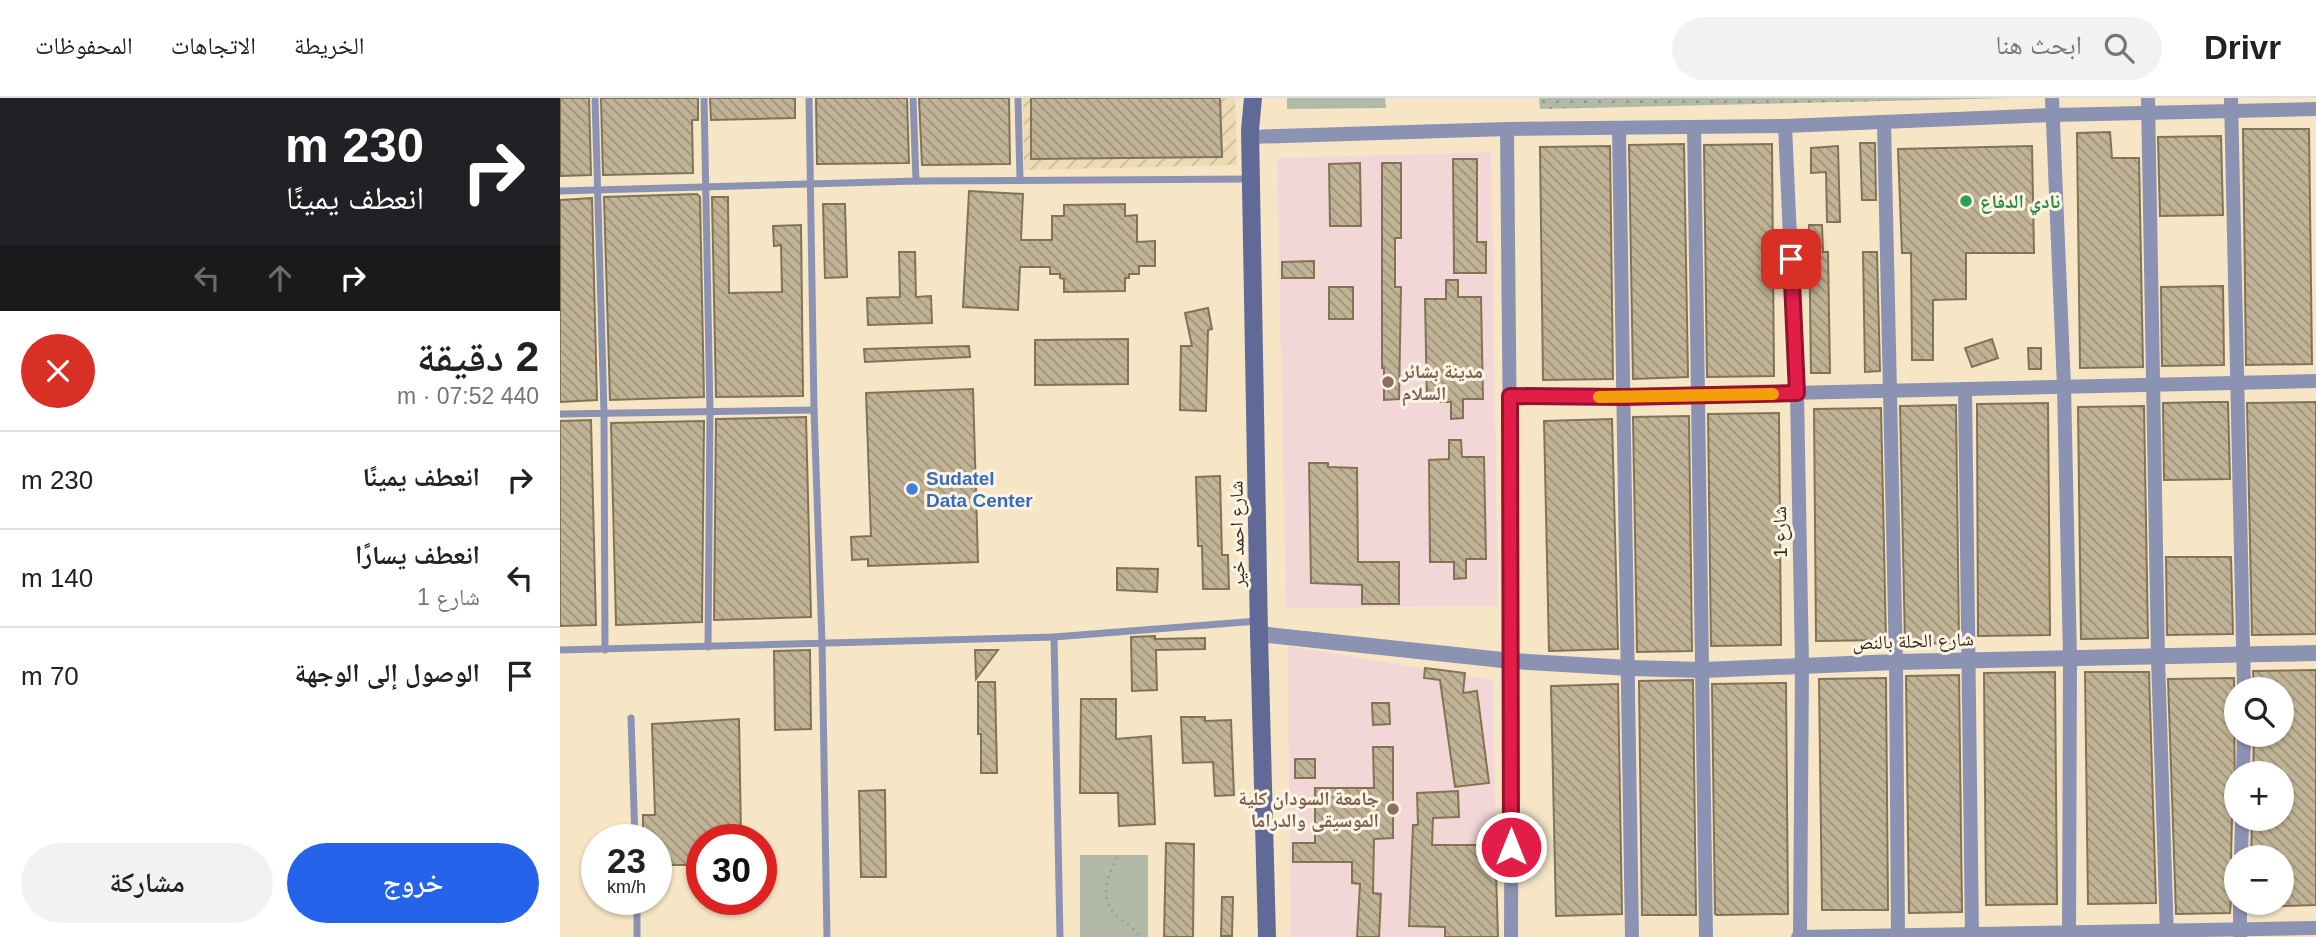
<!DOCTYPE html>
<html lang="ar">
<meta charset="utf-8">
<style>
:root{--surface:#fff;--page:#f2f2f2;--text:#222;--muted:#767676;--line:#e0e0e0;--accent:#2563eb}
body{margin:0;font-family:Helvetica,"Noto Naskh Arabic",sans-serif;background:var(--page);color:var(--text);direction:rtl;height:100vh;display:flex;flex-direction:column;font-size:26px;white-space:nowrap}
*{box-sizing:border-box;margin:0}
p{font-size:23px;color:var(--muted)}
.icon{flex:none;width:38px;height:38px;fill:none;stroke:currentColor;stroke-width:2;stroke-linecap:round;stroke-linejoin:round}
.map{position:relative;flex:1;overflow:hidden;direction:ltr}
.panel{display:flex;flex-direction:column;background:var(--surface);width:560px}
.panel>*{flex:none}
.hud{background:#202124;color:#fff;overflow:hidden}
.controls{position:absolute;left:1664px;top:579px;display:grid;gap:14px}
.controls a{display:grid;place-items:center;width:70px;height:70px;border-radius:50%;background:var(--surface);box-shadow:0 2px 5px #0004;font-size:35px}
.speed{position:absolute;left:21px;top:726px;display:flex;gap:14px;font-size:35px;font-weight:700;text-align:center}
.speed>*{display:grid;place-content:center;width:91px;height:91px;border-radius:50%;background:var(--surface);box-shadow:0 2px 5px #0004;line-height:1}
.speed small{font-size:18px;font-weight:400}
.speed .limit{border:10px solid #d22;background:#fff;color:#111}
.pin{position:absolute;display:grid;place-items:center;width:60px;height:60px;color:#fff;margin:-30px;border-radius:14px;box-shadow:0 4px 10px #0006}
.me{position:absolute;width:77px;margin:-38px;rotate:0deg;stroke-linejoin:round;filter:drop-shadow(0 0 5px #0008)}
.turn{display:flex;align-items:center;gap:24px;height:147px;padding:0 21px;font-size:32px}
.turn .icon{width:91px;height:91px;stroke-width:2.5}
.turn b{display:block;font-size:49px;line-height:60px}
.lanes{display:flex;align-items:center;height:66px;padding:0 21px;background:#0003;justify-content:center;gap:35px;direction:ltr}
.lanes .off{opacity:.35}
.round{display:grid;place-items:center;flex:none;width:74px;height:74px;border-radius:37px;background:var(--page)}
.head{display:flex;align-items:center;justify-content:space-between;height:119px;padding:0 21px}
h1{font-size:42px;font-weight:600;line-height:52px}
.primary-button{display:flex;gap:14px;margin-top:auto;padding:14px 21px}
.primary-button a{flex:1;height:80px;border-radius:42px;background:var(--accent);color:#fff;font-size:28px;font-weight:600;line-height:80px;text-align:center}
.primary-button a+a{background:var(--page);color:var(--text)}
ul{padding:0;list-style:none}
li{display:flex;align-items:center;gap:21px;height:98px;padding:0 21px;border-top:2px solid var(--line)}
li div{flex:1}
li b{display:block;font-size:26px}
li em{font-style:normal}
header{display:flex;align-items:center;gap:42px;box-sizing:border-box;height:98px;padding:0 35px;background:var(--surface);border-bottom:2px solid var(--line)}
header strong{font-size:33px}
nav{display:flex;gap:38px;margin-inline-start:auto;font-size:24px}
.search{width:490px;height:63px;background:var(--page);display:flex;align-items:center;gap:18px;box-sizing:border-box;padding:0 24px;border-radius:38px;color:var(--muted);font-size:26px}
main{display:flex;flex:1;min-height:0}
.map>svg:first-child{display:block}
.industrial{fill:url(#industrial-furrows)}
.education{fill:#f2d7d6}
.grass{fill:#b2baa7}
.park{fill:url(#park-dots)}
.building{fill:url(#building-back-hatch);stroke:#827356;stroke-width:2}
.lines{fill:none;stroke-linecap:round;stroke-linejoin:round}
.path{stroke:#a79b83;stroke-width:2.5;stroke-dasharray:2 5;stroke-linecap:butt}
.service{stroke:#8c93b2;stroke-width:7}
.minor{stroke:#8c93b2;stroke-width:14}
.tertiary{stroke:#8c93b2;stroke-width:16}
.secondary{stroke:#616a96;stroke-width:18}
.route-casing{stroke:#92132f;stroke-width:18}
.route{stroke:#e11d48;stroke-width:12}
.slow{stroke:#f59e0b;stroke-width:12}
.leisure-dot{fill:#2e9e5b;stroke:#fef4e1;stroke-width:2.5}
.education-dot{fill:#8d6e63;stroke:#fef4e1;stroke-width:2.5}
.shop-dot{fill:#3f7fe0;stroke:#fef4e1;stroke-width:2.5}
.labels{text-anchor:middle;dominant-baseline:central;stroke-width:6;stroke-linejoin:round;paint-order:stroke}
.leisure-label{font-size:19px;font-weight:bold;fill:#27864d;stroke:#fef4e1;text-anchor:start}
.education-label{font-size:19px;font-weight:bold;fill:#785e54;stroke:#fef4e1;text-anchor:start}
.shop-label{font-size:19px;font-weight:bold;fill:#366cbe;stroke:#fef4e1;text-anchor:start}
.street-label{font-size:19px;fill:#302a1e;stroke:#fef4e1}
</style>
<header>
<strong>Drivr</strong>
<div class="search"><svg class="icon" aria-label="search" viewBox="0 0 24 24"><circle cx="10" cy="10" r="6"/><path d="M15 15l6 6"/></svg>ابحث هنا</div>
<nav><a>الخريطة</a><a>الاتجاهات</a><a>المحفوظات</a></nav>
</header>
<main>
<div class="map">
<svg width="1756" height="839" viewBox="0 0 1756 839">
<defs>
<pattern id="industrial-furrows" width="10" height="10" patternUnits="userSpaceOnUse" patternTransform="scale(1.75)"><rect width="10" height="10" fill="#eedab4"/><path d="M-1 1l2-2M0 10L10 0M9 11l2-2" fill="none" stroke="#ccbb9a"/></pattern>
<pattern id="park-dots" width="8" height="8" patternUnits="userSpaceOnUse" patternTransform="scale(1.75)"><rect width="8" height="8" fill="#b2baa7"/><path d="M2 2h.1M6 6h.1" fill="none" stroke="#919787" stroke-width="1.8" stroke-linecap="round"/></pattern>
<pattern id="building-back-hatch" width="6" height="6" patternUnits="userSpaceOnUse" patternTransform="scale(1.75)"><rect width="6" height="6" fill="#c1b396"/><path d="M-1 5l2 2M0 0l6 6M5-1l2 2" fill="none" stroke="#9d927a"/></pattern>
</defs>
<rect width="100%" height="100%" fill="#f6e6c6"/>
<polygon class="industrial" points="463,0 675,0 677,67 464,72"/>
<g class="education">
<polygon points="931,54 938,508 726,510 717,60"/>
<polygon points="728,548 933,582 938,839 730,839"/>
</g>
<g class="grass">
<polygon points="727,0 825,0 826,10 727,11"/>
<rect x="520" y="757" width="68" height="82"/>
</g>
<polygon class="park" points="979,0 1453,0 980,11"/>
<g class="building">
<polygon points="0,0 29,0 31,77 0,78"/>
<polygon points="41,0 138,0 138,22 132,22 133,75 43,77"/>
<polygon points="150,0 235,0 235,20 151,22"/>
<polygon points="256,0 347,0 349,65 257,66"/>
<polygon points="359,0 449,0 450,66 362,67"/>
<polygon points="471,0 660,0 662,59 471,61"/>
<polygon points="1683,31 1749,31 1752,266 1686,267"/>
<polygon points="1550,34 1552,60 1579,60 1583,269 1520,270 1517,35"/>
<polygon points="1661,38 1663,117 1600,118 1598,39"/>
<polygon points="1300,45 1315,45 1316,102 1302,102"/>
<polygon points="1124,46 1128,279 1073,281 1069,47"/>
<polygon points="1212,46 1214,278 1147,279 1144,47"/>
<polygon points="1050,48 1053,281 983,282 980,49"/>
<polygon points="1278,48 1280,124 1267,124 1266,74 1251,75 1251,50"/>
<polygon points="1472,48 1474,155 1406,155 1406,201 1373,202 1373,262 1352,262 1351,155 1342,155 1338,51"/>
<polygon points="893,61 917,61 917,144 926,144 926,175 894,175"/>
<polygon points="800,65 801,128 770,128 769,66"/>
<polygon points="822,65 841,65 841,140 835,140 835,189 841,189 839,301 824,302 824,270 822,270"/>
<polygon points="409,93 463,96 461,142 492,142 492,118 504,118 504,107 565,106 565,118 577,117 577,144 595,143 595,168 579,168 579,176 569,176 569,180 565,180 565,193 504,194 504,181 500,180 500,176 490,176 490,169 460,169 458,212 403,209"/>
<polygon points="137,96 140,99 144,299 50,302 44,99"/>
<polygon points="152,99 168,99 169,195 222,194 221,147 214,148 213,128 241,127 243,298 156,299"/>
<polygon points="32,100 37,302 0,304 0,102"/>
<polygon points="263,106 285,106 287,179 265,180"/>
<polygon points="1249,127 1262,127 1263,154 1268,154 1270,275 1251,275"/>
<polygon points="339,154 355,154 356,199 371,198 372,225 308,227 307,200 340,199"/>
<polygon points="1303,154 1317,154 1320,273 1305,274"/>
<polygon points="754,163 754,180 722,180 722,164"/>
<polygon points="886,182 898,182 898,199 921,199 923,301 903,301 903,320 891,321 891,304 867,304 865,201 886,201"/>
<polygon points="1663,188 1664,267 1602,268 1601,189"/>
<rect x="769" y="189" width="24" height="32"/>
<polygon points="648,210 652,231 648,232 646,313 620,312 621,248 632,248 625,215"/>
<polygon points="568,241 568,286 475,287 475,242"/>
<polygon points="1432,241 1438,260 1412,269 1405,250"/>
<polygon points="409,248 410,259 305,264 304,251"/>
<polygon points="1468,250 1481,250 1481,271 1469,271"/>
<polygon points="413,291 418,464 308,468 308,461 292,462 291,439 311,438 306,295"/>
<polygon points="1649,304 1668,304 1670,381 1604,382 1603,305"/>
<polygon points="1756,304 1756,536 1692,537 1687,305"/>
<polygon points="1488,305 1490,537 1418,538 1417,306"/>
<polygon points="1396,307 1399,545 1345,546 1340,308"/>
<polygon points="1584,308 1588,540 1521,541 1518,309"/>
<polygon points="1321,310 1326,542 1256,543 1254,311"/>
<polygon points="1219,315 1221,547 1151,548 1148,316"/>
<polygon points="1129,318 1132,553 1077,554 1073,319"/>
<polygon points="246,319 251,519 154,522 156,321"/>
<polygon points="1052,321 1058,551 989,553 984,323"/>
<polygon points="31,322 36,527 0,528 0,323"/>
<polygon points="144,323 142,524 56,527 51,325"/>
<polygon points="889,342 901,342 902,359 924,359 926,461 906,461 906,480 894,481 894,464 870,464 869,362 889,361"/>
<polygon points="749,365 768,365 768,369 797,370 798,464 839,464 839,506 802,506 802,487 751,485"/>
<polygon points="660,378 662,457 668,457 669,491 643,491 642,448 638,448 636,379"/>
<polygon points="1606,459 1671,459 1673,536 1607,537"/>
<polygon points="557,470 598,471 597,494 557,492"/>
<polygon points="595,538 595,541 645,540 645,551 596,552 597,592 572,593 571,539"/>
<polygon points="250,552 251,631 215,632 214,553"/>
<polygon points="415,552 438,552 416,581"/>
<polygon points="865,570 905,575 903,595 917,593 929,685 895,689 880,582 864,580"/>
<polygon points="1756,572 1756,807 1722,808 1722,760 1691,760 1692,721 1722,721 1722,676 1693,676 1694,637 1722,637 1722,592 1694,592 1693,573"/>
<polygon points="1495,574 1497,806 1426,807 1424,575"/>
<polygon points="1525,574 1589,574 1596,805 1528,806"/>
<polygon points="1399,577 1402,814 1349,815 1346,578"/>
<polygon points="1326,580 1328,812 1262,812 1259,581"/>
<polygon points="1674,580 1675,715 1672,721 1671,760 1676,768 1676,796 1671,801 1670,815 1616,816 1608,581"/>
<polygon points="1133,582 1136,817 1082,817 1079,583"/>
<polygon points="418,584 435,584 437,675 421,675 421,636 418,636"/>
<polygon points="1226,585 1228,816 1157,817 1155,816 1152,586"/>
<polygon points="1058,586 1062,816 996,818 991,588"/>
<polygon points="521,601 556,601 556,641 591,638 595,726 559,728 558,695 520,695"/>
<polygon points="812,605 829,605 830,626 813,627"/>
<polygon points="621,619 645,619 645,623 671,622 674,697 655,698 653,664 623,665"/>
<polygon points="179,621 181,737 148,738 148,742 142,742 142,767 96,767 96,742 83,742 83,717 95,717 92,626"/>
<polygon points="813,649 833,649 833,740 814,741 813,795 821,796 819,839 797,839 800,786 792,785 792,764 733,764 733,745 755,745 755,690 814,690"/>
<rect x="735" y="661" width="20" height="19"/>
<polygon points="325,692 326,779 301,779 299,693"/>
<polygon points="898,693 899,719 873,720 872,747 919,747 918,741 935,741 938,839 885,839 885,829 849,828 853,727 858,727 857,695"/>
<polygon points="606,745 634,746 633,839 604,839"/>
<polygon points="662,799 673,799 672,838 661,838"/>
</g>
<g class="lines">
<path class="path" d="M557,759C547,780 538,803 559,820C567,827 574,829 580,839"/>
<g class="service">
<polyline points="35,0 44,315 45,552"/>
<polyline points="144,0 150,314 148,549"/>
<polyline points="249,0 254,312 262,544 267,839"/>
<polyline points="353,0 356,83"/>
<polyline points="458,0 460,82"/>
<polyline points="0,93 356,83 689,81"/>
<polyline points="0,316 254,312"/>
<polyline points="494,539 500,839"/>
<polyline points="0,552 494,539 698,523"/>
<polyline points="71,620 75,742"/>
<polyline points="77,839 77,802"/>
</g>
<g class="minor">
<polyline points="1492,0 1504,289 1510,560 1509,839"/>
<polyline points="1588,0 1598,560 1607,839"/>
<polyline points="1671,0 1684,592"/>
<polyline points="1324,24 1336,564 1338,839"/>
<polyline points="1225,28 1237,295 1242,567 1240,839"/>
<polyline points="1134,29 1146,839"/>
<polyline points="1059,30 1072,839"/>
<polyline points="947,31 952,563 951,839"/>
<polyline points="690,39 947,31 1225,28 1493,17 1756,11"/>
<polyline points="1405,291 1412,839"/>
<polyline points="950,298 1137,297 1756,283"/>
<polyline points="1683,676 1684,637"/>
<polyline points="1681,760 1682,721"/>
<polyline points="1680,838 1680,805"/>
<polyline points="1238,839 1756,830"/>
</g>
<polyline class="tertiary" points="699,536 952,563 1070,570 1143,572 1336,564 1756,555"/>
<polyline class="secondary" points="693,0 690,32 699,536 707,839"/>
</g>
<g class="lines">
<defs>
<polyline id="route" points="951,749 950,298 1064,299 1237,295 1231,161"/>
</defs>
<use href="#route" class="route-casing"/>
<use href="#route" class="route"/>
<polyline class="slow" points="1039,299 1213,296"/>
</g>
<circle class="leisure-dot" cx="1406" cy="103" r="7"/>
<g class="education-dot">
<circle cx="828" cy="284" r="7"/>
<circle cx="833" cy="711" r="7"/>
</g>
<circle class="shop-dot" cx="352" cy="391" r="7"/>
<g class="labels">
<g class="leisure-label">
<text x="1420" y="103">نادي الدفاع</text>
</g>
<g class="education-label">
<text x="842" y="273">مدينة بشائر<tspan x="842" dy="22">السلام</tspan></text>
<text x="819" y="700" text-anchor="end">جامعة السودان كلية<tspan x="819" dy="22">الموسيقى والدراما</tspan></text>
</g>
<g class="shop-label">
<text x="366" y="380">Sudatel<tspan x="366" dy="22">Data Center</tspan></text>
</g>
<g class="street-label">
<text transform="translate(1220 434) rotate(-91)">شارع 1</text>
<text transform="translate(677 436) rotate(-91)">شارع احمد خير</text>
<text transform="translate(1353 543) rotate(-2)">شارع الحلة بالنص</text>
</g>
</g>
</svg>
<div class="controls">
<a><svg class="icon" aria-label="search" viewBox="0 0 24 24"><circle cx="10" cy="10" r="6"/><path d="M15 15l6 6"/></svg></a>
<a>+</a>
<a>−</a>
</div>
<div class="speed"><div>23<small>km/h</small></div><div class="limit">30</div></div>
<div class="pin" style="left:1231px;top:161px;background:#d93025"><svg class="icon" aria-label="arrive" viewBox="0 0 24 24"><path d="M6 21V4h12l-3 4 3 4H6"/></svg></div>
<svg class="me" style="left:951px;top:749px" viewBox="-20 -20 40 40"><circle r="17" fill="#e11d48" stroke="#fff" stroke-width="3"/><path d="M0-11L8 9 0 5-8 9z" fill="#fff"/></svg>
</div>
<section class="panel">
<div class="hud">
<div class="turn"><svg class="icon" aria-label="right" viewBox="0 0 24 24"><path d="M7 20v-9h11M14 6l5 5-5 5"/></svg><div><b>230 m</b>انعطف يمينًا</div></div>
<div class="lanes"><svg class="icon off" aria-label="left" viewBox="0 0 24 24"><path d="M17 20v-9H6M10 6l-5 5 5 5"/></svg><svg class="icon off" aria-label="ahead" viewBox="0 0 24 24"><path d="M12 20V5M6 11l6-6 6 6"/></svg><svg class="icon" aria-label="right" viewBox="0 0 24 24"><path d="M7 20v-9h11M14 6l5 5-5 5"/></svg></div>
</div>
<div class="head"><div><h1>2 دقيقة</h1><p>440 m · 07:52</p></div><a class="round" style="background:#d93025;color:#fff"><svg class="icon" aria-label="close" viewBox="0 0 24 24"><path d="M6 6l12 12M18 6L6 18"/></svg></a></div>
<ul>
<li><svg class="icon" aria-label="right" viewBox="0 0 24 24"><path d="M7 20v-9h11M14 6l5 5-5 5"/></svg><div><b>انعطف يمينًا</b></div><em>230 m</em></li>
<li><svg class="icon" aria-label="left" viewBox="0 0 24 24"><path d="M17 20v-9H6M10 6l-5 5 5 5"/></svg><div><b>انعطف يسارًا</b><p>شارع 1</p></div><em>140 m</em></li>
<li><svg class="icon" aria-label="arrive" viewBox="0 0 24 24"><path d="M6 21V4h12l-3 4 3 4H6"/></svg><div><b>الوصول إلى الوجهة</b></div><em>70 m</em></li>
</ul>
<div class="primary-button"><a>خروج</a><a>مشاركة</a></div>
</section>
</main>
